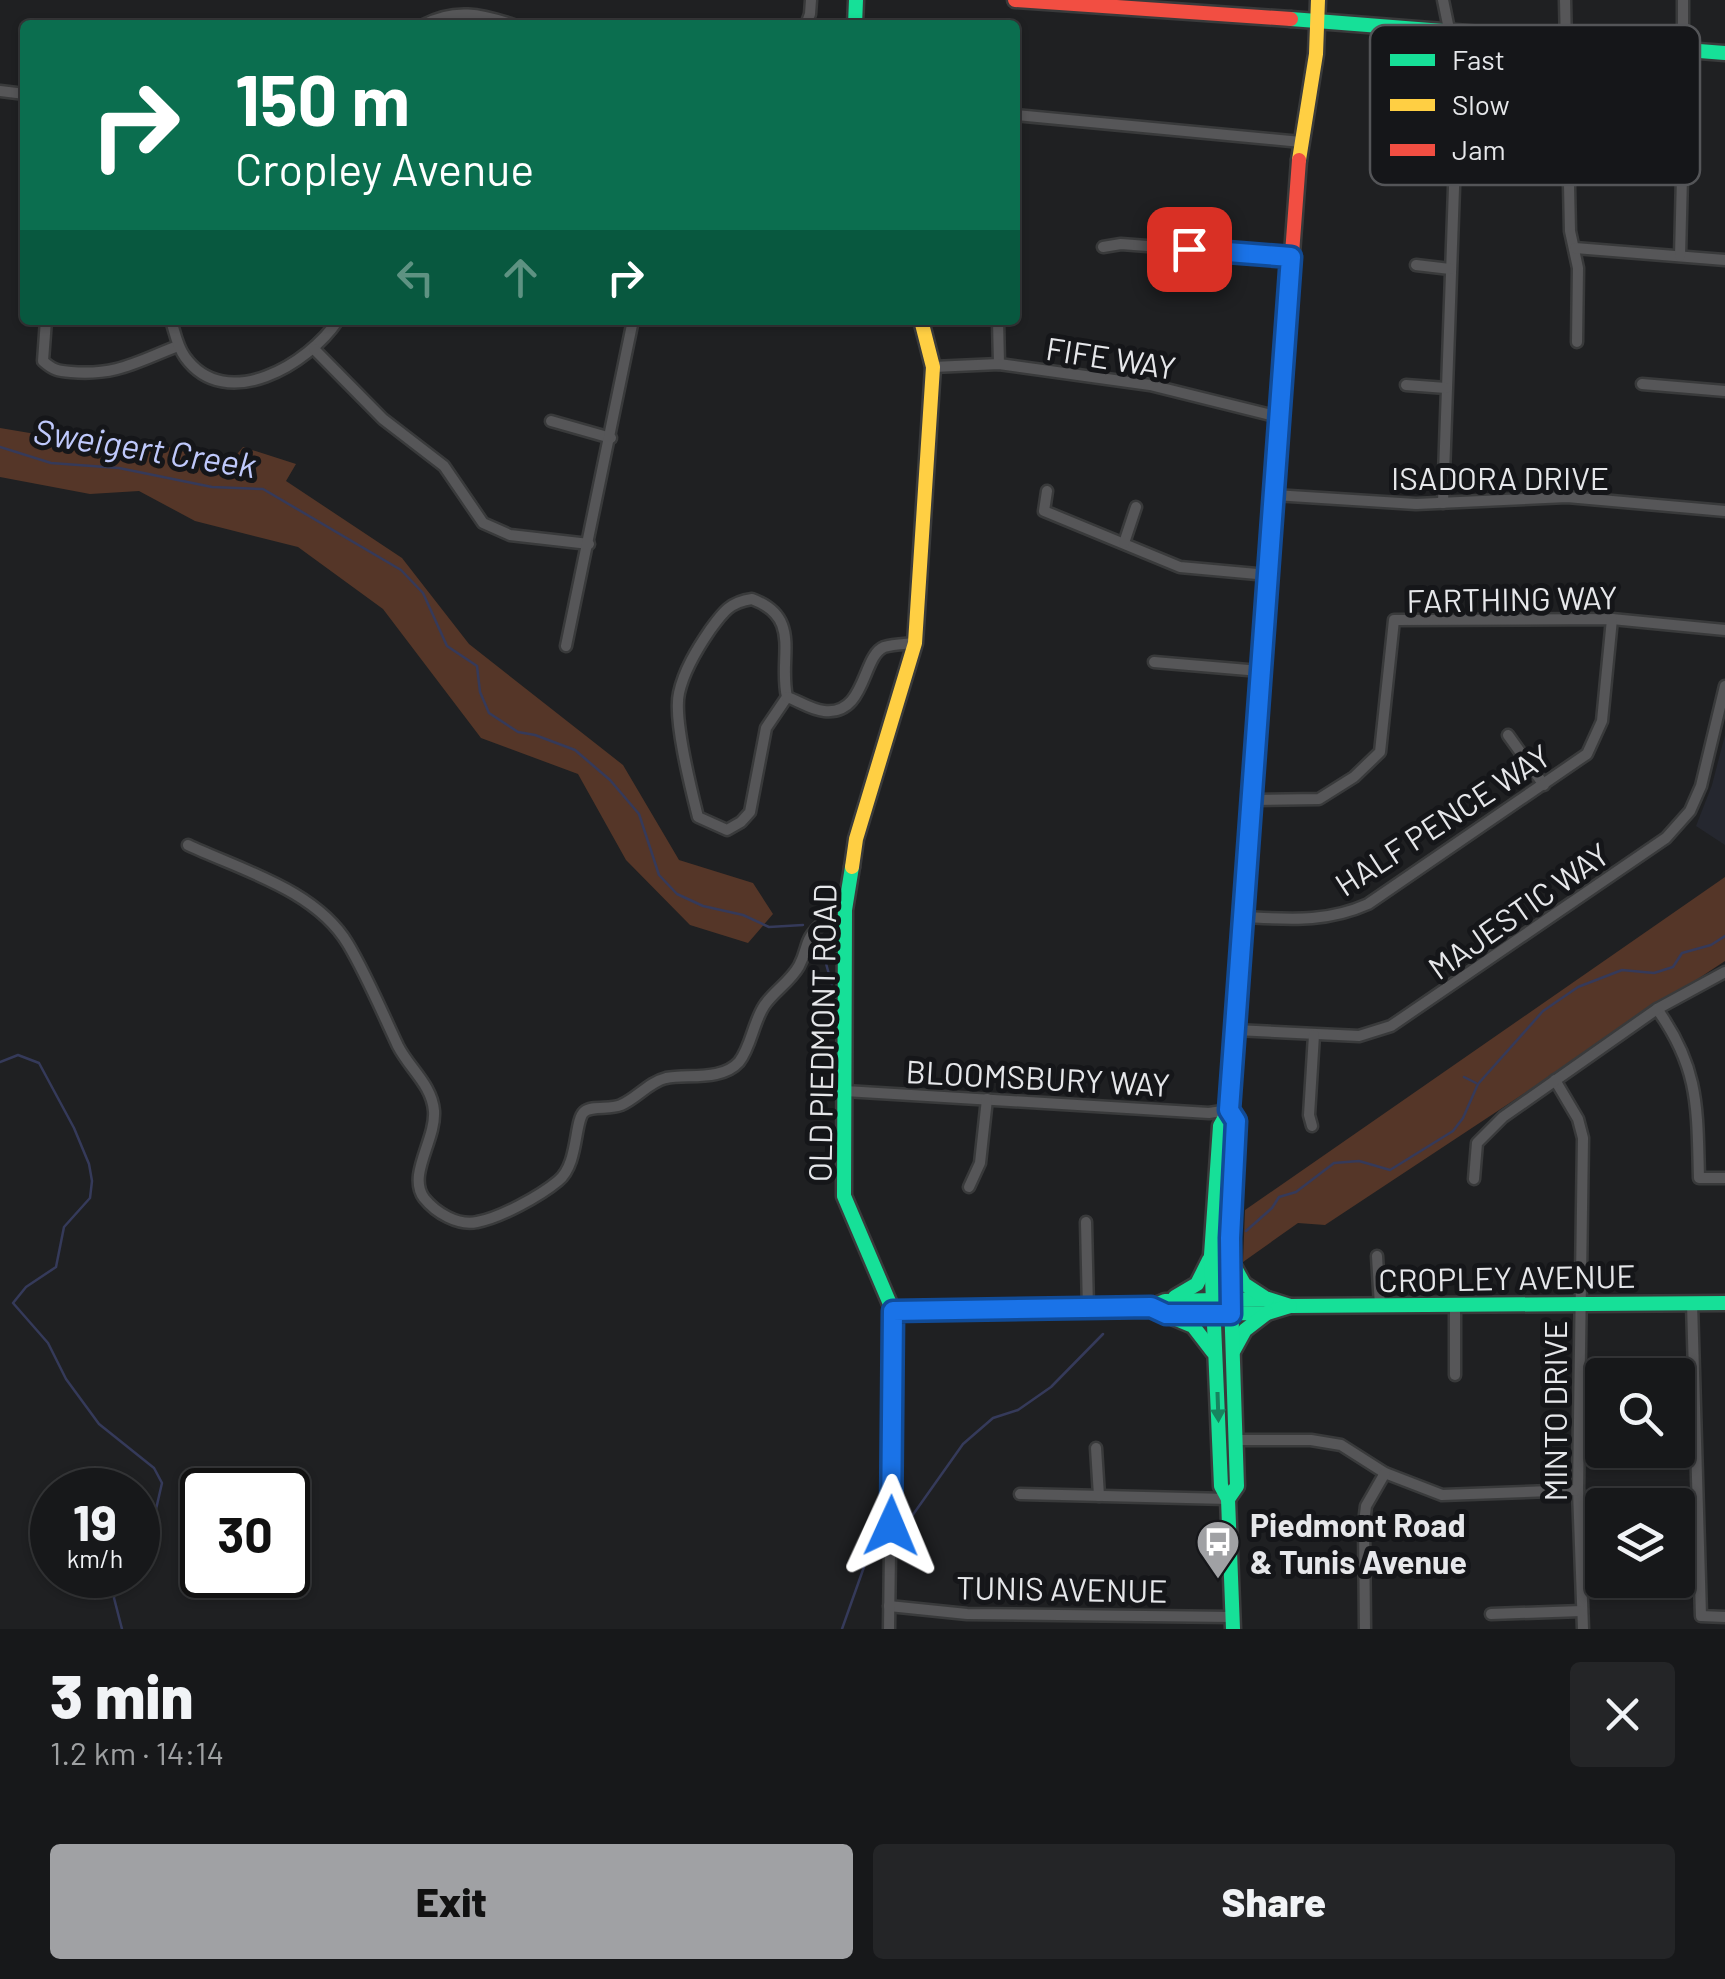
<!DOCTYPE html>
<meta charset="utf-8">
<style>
:root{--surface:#17181a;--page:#242527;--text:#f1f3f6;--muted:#9ea0a2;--line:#363739;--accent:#a0a1a4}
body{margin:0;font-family:Barlow,sans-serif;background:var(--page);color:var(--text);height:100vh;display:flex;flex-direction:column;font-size:38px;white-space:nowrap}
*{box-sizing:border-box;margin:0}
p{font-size:32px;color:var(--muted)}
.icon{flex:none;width:55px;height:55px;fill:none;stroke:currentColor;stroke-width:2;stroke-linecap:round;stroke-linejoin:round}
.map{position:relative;height:1629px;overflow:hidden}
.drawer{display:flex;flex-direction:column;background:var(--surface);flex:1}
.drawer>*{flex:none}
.top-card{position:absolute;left:20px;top:20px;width:1000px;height:305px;border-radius:10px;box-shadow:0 2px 8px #0004,0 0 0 2px var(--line);background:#0b6e4f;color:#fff;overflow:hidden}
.fabs{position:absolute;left:1585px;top:1358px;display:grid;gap:20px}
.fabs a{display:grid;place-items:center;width:110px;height:110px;border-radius:10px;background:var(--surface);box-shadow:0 2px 8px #0004,0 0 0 2px var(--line);font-size:50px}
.speed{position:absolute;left:30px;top:1468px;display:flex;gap:20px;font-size:50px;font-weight:700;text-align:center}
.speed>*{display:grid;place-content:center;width:130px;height:130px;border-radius:50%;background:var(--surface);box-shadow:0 2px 8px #0004,0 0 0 2px var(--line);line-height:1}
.speed small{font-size:25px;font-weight:400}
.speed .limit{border:5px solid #111;border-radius:15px;background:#fff;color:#111}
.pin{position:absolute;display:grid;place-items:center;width:85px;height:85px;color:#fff;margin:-42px;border-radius:20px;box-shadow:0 5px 15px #0006}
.me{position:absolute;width:110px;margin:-55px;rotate:1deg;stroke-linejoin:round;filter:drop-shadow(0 0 8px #0008)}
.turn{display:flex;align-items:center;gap:35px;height:210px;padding:0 50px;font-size:45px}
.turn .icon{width:130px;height:130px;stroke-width:2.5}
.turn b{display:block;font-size:70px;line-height:85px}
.lanes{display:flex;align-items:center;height:95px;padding:0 50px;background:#0003;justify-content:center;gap:50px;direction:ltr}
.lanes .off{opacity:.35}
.round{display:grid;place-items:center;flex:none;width:105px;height:105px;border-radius:10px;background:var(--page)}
.overview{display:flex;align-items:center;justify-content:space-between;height:170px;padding:0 50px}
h1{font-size:60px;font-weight:800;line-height:75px}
.button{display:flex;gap:20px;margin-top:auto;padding:20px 50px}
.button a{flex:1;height:115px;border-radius:10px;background:var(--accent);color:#111;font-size:40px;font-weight:800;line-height:115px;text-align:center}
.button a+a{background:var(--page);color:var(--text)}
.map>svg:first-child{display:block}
.built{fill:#25272f}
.green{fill:#553628}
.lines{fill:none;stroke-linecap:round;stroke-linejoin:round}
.stream{stroke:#353a5a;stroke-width:2.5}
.street-casing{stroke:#393a3b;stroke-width:15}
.fast-casing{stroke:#393a3b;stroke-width:19}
.slow-casing{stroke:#393a3b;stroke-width:19}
.jam-casing{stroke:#393a3b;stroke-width:19}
.street{stroke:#565658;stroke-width:10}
.fast{stroke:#16e098;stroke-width:14}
.slow{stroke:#ffcf43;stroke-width:14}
.jam{stroke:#f24e42;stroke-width:14}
.oneway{fill:#16855f}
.route-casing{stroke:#114b97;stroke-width:25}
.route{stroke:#1a73e8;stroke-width:18}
.labels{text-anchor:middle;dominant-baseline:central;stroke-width:10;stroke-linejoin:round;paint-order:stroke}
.street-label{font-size:32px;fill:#e6e7ea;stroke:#151619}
.poi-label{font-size:32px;font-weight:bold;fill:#e6e7ea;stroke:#151619;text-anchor:start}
.water-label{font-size:35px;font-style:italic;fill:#bfc9fc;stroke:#151619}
.key{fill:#151619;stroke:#545558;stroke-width:2.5}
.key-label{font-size:28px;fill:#e6e7ea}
</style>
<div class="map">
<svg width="1725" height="1629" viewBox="0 0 1725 1629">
<rect width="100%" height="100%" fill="#1f2022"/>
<polygon class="built" points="1725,735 1725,845 1696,826 1712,785"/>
<g class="green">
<polygon points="0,428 137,451 154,442 227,466 243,447 296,464 286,481 402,558 469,644 623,765 679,860 753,883 773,914 748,943 690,925 626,860 578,774 481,738 383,609 298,547 195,521 139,491 90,494 0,477"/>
<polygon points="1725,877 1725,961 1325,1225 1298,1223 1243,1262 1245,1210"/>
</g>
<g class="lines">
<g class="stream">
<polyline points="0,447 51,463 119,468 212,487 263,489 401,570 423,593 447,646 477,666 480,692 489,713 518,732 535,735 575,750 610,780 639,814 659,875 677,894 703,906 743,915 769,927 803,925"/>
<polyline points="818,935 832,985"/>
<polyline points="0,1062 18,1055 39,1063 74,1128 89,1164 92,1181 90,1198 64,1227 56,1267 26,1287 13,1303 48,1343 66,1379 99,1424 154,1468 162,1483 151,1531 138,1549"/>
<polyline points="1464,1077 1476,1083"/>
<polyline points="1246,1231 1272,1208 1279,1197 1296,1192 1334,1163 1359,1161 1390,1170 1453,1131 1463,1118 1478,1084 1543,1011 1578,987 1622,970 1654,973 1673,967 1682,953 1711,945 1725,936"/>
<polyline points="895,1540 963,1444 993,1418 1018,1410 1051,1387 1103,1334"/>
<polyline points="117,1575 114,1598 122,1629"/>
<polyline points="842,1629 870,1550 884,1540"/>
</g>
<defs>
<g id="street">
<polyline points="1443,0 1458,73 1443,503"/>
<polyline points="1565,0 1570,231 1578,268 1577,342"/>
<polyline points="1683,0 1683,50"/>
<path d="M423,25C455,8 481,14 514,25"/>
<polyline points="806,25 810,14 811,0"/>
<polyline points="0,91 25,94"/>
<polyline points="1015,115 1301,142"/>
<polyline points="1103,247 1121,244 1291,257"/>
<polyline points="1575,248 1725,260"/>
<polyline points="1680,256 1682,176"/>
<polyline points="1416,265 1450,269"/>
<path d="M46,320L43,361C53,370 58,371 71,372C117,376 138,361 178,346"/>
<path d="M171,320C175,333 177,346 185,357C226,414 309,364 338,320"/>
<polyline points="998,320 999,364"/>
<polyline points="314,349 383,419 444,466 483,523 510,535 589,544"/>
<polyline points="933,367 999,364 1150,385 1279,417"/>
<polyline points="1642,384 1725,391"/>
<polyline points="1406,385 1446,388"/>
<polyline points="551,421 611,438"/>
<polyline points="1047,491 1044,511 1180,567 1268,575"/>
<polyline points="1274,495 1416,504 1567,497 1725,511"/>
<polyline points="1124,543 1136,507"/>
<path d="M752,599C803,618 778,657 787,697L766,728L750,812L741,822L727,830L698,817C691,789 673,719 679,693C684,670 697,649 710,630C723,612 730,602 752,599Z"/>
<polyline points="566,646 633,320"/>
<polyline points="1154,662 1260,671"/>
<path d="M787,697C799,701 811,710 824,711C866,716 862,656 884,647C893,644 906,644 915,643"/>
<polyline points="1508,735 1544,785"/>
<polyline points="1252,800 1319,799 1354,777 1380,752 1394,620 1612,619 1725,630"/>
<path d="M188,845C241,870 316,890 348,944C367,976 382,1012 398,1046C409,1068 432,1085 434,1111C436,1140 407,1175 424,1198C436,1213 458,1226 477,1222C500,1218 540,1196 558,1181C579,1164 574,1121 584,1112C592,1105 610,1110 621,1105C636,1099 649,1082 666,1078C688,1074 722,1081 739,1062C751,1047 753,1023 764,1006C773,992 790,982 799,966C810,945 802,941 824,922H846"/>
<path d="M1243,917C1288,919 1326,923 1368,904L1587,754L1602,721L1612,619"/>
<path d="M1657,1009C1700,1069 1697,1109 1699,1178H1725"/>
<polyline points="1235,1030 1359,1036 1391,1026 1666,838 1690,811 1701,786 1725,686"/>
<polyline points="1555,1080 1578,1119 1583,1138 1578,1490 1583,1629"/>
<polyline points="845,1091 1209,1113 1229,1110"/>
<polyline points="1312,1126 1309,1115 1314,1035"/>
<polyline points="1474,1179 1477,1143 1503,1117 1657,1009 1725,972"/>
<polyline points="969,1187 980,1163 987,1099"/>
<polyline points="1086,1222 1088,1309"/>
<polyline points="1377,1256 1380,1306"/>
<polyline points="1692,1303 1701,1616 1725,1617"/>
<polyline points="1455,1375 1455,1305"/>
<polyline points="1237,1440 1311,1440 1341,1445 1385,1473 1442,1495 1578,1490"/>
<polyline points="1096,1448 1099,1496"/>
<polyline points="1020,1494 1228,1499"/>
<polyline points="889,1606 967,1614 1233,1617"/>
<polyline points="1491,1614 1582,1611"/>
<polyline points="889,1629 893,1311"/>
<polyline points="1365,1629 1364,1523 1366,1506 1385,1473"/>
</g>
<g id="fast">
<polyline points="1291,19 1725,53"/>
<polyline points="855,25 856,0"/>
<polyline points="852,867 845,910 844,1196 893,1311 1151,1307 1165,1301 1268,1299 1290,1306 1725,1303"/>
<polyline points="1234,1266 1244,1284 1267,1299"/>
<polyline points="1175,1297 1197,1284 1209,1260"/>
<polyline points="1166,1314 1267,1313 1290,1306"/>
<polyline points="1174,1318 1193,1326 1213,1352"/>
<polyline points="1234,1350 1245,1330 1267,1313"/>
<polyline points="1228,1499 1237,1486 1229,1238 1236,1121 1229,1110"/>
<polyline points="1233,1629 1228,1499 1221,1486 1211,1255 1220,1126 1229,1110 1278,441"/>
</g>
<g id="slow">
<polyline points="1299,160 1316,54 1318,0"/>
<polyline points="852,867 856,839 915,643 933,367 921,320"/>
</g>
<g id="jam">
<polyline points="1015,0 1291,19"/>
<polyline points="1278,441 1299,160"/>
</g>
</defs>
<use href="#street" class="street-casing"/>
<use href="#fast" class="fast-casing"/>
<use href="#slow" class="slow-casing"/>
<use href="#jam" class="jam-casing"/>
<use href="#street" class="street"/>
<use href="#fast" class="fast"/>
<use href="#slow" class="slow"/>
<use href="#jam" class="jam"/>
</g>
<defs><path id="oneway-solid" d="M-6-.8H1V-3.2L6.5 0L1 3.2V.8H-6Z" transform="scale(2.5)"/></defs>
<use class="oneway" href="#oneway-solid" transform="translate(1218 1407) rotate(88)"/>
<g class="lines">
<defs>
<polyline id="route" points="891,1526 893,1311 1151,1307 1166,1314 1231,1314 1230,1238 1236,1121 1229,1110 1291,257 1189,249"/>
</defs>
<use href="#route" class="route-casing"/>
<use href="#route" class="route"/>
</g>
<defs>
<symbol id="bus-pin" viewBox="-11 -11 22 30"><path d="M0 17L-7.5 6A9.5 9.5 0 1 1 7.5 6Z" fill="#a0a1a4" stroke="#151619"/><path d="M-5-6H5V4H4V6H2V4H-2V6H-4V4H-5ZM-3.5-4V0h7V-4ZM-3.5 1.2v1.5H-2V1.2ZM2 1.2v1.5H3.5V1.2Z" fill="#fff"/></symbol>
</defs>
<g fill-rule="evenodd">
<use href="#bus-pin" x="1193" y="1517" width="50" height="68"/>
</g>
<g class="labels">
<g class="street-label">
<text transform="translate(1111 357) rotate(9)">FIFE WAY</text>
<text x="1500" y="477">ISADORA DRIVE</text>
<text transform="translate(1512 598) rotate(-1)">FARTHING WAY</text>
<text transform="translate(1442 819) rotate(-33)">HALF PENCE WAY</text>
<text transform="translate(1518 910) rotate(-35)">MAJESTIC WAY</text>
<text transform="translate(821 1033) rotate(-89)">OLD PIEDMONT ROAD</text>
<text transform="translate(1038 1077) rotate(3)">BLOOMSBURY WAY</text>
<text transform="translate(1507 1277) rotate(-1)">CROPLEY AVENUE</text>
<text transform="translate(1554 1411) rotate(-90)">MINTO DRIVE</text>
<text transform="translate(1062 1588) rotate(1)">TUNIS AVENUE</text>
</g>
<g class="poi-label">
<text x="1250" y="1524">Piedmont Road<tspan x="1250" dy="37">&amp; Tunis Avenue</tspan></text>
</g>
<g class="water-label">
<text transform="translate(145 447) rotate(9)">Sweigert Creek</text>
</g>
</g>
<rect x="1370" y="25" width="330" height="160" rx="15" class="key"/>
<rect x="1390" y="54" width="45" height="12" fill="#16e098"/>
<rect x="1390" y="99" width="45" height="12" fill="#ffcf43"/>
<rect x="1390" y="144" width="45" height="12" fill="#f24e42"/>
<g class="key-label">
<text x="1452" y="70">Fast</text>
<text x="1452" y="115">Slow</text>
<text x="1452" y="160">Jam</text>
</g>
</svg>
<div class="fabs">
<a><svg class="icon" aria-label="search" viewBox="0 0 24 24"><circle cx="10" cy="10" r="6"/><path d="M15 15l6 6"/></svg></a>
<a><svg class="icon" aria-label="layers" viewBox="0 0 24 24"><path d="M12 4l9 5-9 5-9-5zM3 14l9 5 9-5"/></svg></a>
</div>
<div class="speed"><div>19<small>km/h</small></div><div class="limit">30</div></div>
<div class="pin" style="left:1189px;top:249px;background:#d93025"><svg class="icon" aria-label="arrive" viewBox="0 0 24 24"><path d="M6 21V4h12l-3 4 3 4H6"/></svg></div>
<svg class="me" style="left:891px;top:1526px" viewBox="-20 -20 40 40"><path d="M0-17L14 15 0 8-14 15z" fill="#1a73e8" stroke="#fff" stroke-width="4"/></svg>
<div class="top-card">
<div class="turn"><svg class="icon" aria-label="right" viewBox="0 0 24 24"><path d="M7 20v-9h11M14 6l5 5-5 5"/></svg><div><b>150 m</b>Cropley Avenue</div></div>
<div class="lanes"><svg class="icon off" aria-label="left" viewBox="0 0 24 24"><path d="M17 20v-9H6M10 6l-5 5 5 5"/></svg><svg class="icon off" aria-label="ahead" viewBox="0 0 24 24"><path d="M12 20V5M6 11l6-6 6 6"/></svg><svg class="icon" aria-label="right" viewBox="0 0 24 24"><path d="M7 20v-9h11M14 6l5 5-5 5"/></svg></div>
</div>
</div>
<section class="drawer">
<div class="overview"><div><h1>3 min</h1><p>1.2 km · 14:14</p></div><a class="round"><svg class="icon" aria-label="close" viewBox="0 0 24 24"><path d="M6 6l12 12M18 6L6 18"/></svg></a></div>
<div class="button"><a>Exit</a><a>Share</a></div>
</section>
